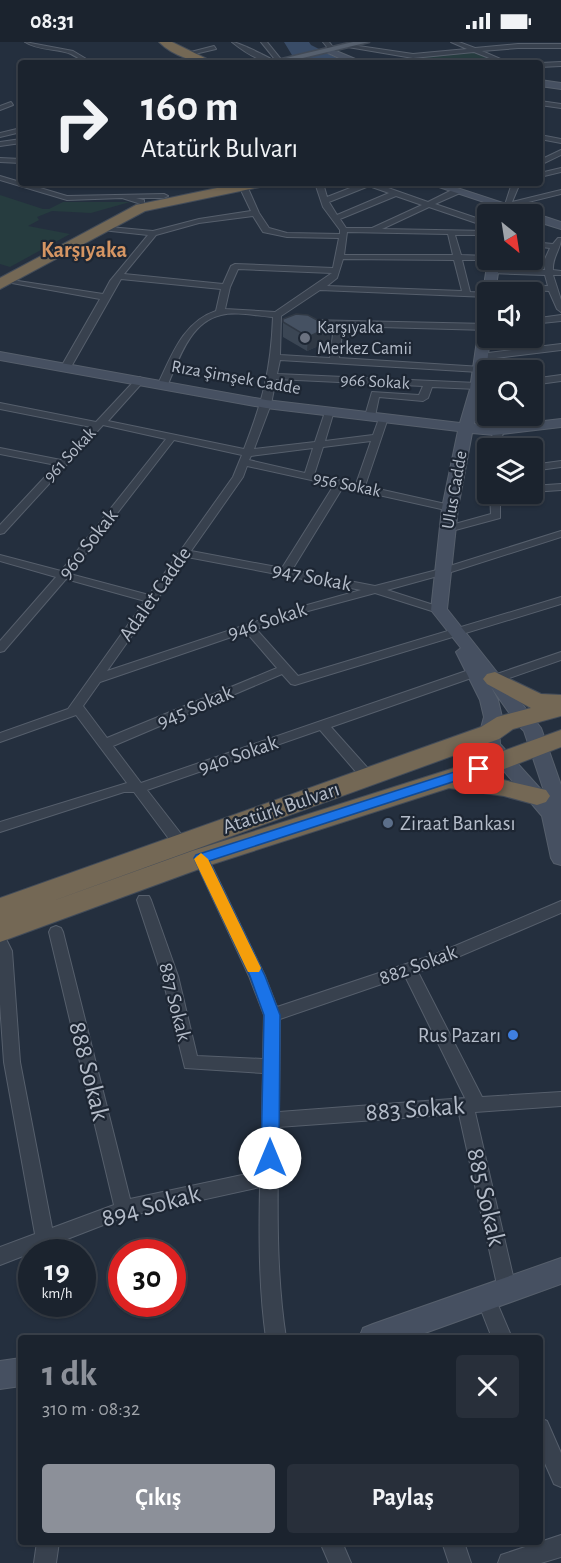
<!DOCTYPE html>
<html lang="tr">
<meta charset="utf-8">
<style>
:root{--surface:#1b232e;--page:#282f3a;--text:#f1f3f6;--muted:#a0a4aa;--line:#39404a;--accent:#8c9099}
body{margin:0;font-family:"Alegreya Sans",sans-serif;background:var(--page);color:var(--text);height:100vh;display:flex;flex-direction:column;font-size:22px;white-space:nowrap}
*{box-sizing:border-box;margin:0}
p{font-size:20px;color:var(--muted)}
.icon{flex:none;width:33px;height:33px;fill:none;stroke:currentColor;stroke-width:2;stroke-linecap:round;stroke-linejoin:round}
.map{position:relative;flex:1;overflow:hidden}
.side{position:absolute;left:18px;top:1293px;width:525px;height:210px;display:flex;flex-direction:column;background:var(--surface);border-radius:6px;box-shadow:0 2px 4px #0004,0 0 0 2px var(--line)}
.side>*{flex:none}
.banner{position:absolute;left:18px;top:18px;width:525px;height:126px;border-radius:6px;box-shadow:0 2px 4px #0004,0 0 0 2px var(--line);background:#1b232e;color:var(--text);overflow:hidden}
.needle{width:39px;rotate:150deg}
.fabs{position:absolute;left:477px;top:162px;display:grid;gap:12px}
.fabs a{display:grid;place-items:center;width:66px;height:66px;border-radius:6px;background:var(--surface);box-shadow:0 2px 4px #0004,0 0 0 2px var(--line);font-size:30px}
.speed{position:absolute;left:18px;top:1197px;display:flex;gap:12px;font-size:30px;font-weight:700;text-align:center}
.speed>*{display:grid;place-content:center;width:78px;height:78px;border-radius:50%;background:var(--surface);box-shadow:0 2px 4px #0004,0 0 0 2px var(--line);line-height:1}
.speed small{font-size:15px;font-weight:400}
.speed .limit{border:9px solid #d22;background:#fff;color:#111}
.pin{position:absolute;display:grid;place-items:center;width:51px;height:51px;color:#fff;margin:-26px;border-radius:12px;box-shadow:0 3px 9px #0006}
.me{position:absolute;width:66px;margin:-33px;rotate:0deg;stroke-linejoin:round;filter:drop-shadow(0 0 4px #0008)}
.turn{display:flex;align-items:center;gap:21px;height:126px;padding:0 24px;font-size:27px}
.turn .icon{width:78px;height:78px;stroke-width:2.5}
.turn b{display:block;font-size:42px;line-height:51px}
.round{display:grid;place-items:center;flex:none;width:63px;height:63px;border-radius:6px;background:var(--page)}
.head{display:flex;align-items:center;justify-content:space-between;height:102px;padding:0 24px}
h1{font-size:36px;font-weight:700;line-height:45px;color:var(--accent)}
.primary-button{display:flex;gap:12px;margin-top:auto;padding:12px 24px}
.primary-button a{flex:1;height:69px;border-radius:6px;background:var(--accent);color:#fff;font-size:24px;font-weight:700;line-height:69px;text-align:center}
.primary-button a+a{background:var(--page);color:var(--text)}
.status{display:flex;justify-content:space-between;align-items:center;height:42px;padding:0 30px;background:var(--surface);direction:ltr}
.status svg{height:16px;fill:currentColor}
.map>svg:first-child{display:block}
.green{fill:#263c3f}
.water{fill:#394c67}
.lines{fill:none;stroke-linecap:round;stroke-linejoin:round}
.street-casing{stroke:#565f6c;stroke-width:2}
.secondary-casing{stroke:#565f6c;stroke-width:2}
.primary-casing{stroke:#414a57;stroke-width:3}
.highway-casing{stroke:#434c59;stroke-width:2}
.street{fill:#38414e;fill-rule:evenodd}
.secondary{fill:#465061;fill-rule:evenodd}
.primary{fill:#56606e;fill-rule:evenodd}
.highway{fill:#746855;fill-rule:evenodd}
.wall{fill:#3b4654}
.shaded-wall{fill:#303945}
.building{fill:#455162;stroke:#303945;stroke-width:1.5}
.route{fill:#1a73e8;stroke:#114b97;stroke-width:1.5}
.slow{fill:#f59e0b}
.worship-dot{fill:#6b7280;stroke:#1d2633;stroke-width:2}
.service-dot{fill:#5c6f8a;stroke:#1d2633;stroke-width:2}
.shop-dot{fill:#3f7fe0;stroke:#1d2633;stroke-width:2}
.labels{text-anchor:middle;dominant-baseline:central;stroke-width:4.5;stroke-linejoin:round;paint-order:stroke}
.far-poi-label{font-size:18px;fill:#b4bcc9;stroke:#1d2633;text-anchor:start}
.far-street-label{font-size:18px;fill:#b4bcc9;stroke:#1d2633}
.street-label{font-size:21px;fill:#b4bcc9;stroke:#1d2633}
.poi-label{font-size:21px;fill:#b4bcc9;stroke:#1d2633;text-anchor:start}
.far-district-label{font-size:22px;font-weight:bold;fill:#d59563;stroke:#1d2633}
.near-street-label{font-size:26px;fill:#b4bcc9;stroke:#1d2633}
</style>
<div class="status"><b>08:31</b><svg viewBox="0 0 49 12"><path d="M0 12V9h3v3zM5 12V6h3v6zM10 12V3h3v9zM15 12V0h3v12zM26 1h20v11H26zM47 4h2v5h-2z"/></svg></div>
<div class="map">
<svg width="561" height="1521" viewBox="0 0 561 1521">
<rect width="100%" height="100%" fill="#242f3e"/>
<g class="green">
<polygon points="469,10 478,11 503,21 410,21 417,15"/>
<polygon points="0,153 43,167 49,167 63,160 130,160 91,171 52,169 37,175 39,178 28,184 70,192 10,225 0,222"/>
</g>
<polygon class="water" points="284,0 309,0 311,3 347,21 299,21 295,18"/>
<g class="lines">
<defs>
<g id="street">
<path d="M25,0L73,9L93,21C84,21 79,16 71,12C56,6 39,9 25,0Z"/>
<path d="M232,0C238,0 266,14 273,18C261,22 242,8 232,0Z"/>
<polygon points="261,0 267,0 284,21 278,21"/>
<polygon points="323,0 329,0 333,5 331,9 327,9 327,5"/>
<polygon points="451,0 459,0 475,6 518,2 561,2 561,6 518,6 482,9 510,21 502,21 474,10 413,16 342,4 345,2 413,12 467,7"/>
<polygon points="214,4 216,7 186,14 183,12"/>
<polygon points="161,19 188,19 191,21 158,21"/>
<polygon points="561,20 561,24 540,25 540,21"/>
<polygon points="540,59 561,62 561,66 540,63"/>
<polygon points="11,60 13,63 0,68 0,64"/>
<polygon points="21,86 21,90 0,95 0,91"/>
<polygon points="540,93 561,97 561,101 540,97"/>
<polygon points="21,97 21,101 0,104 0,100"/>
<polygon points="561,108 561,113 540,123 540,118"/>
<polygon points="0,116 21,117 21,121 0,120"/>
<polygon points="561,126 561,130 540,135 540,131"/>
<polygon points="0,134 67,154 164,152 168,154 164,156 136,156 144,158 144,162 141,162 122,156 67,158 0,138"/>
<path d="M315,141H323L327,155L363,141H374L428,160L454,147H460V151L435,162L488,180V185L429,165L382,187L488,189V193H455L461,213L488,214V218H491H462L470,250L488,251V255L320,248L281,274L280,313L330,316L334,284L304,283L303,281L307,278L488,282V288L343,284L339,316L482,325V329L479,330L280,318L277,332L477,341L482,344L477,347L432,345L428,356L423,359L379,355L375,374L370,377L365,374L372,350L419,353L423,344L276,337L271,362L254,407L315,400L326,367L334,369L325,399L373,393L380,374H386L388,376L365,444L450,463L455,466L450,469L343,445L292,528L375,544L437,528L561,489V495L445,532L387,548L443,566V570H435L375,551L308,569L256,587L298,634L561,555V562L295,643L291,642L282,632L113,704L141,741L469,628H477L479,631L477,634L331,685L373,732L375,735L373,738H363L320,688L147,748L185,797L187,801L185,805H175L134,750H124L0,790V780L127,741L76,673L0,700V691L68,667L145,559L66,537L4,609L0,610V599L56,535L0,519V513L61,529L166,397L103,383L4,491L0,492V483L56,423L0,412V406L61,418L91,385L0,367V361L96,380L137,336L140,335L145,338L143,340L108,379L244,407C263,358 271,328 273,275C256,274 237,269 221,273C190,280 179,317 168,342L163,345L158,342C172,313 183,280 216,269L221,247L121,237L71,325L66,328L61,325L100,257L1,239L5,237L103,252L110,239L148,193L102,188L98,186L99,184L153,189L199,177L251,169L239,144L243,142L247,144L259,171L269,186L287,191L340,192V188L323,165ZM369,144L389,151L337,173L329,160ZM396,154L422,163L372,186H346L340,177ZM253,174L263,190L287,195L339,196L333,226L235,222L231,224L223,242L124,232L156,193L199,181ZM347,190L448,192L453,213H344ZM343,217L454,218L462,249L327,244L337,236ZM238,227L332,231L275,270L225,267L230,245ZM174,398L242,413L233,435L149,553L70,532ZM371,399L356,442L314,433L323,405ZM313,406L305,431L249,418L251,414ZM247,424L334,443L282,526L191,509L243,435ZM187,515L361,548L300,565L107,629ZM246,590L277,626L107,696L83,664L100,640Z"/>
<polygon points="512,141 520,141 512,160 561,148 561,152 504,166"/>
<path d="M558,196H561C561,207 552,215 553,228L561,229V233H553L561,258V270L557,267L549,249L491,246L487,244L491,242L548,244L545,233L491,231L487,229L491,227L545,228L544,222L516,220L512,218L545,217L550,206L532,204V200L553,202Z"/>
<polygon points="561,273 561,279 532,282 532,277"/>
<polygon points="561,302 561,308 480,318 476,315 480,312"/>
<polygon points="561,333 561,339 532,343 532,337"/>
<polygon points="498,385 503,388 501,406 491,406 493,388"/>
<polygon points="561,419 561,425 532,429 532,423"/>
<polygon points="561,442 561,448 532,450 532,444"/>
<polygon points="490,452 500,452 500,476 448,490 444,489 444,485 491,472"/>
<polygon points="561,610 561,618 495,641 489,637 491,634"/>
<path d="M201,811L206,812L208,816L265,934L277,965L436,912L561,859V871L446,920L418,930L482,1055L561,1050V1064L475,1070L516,1247L514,1253L507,1256L500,1253L498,1247L459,1072L278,1085C278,1155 275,1226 286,1296H266C259,1246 259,1196 260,1145L124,1175L0,1223V1205L35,1192L4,1020L0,962V893L5,895L12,909L20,1020L52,1186L114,1163L49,890L51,886L56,884L61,886L63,890L130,1157L261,1129L263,1031L185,1026L162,934L137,858L139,854H149L151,858L178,934L197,1014L263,1017L264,973L249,934L194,816L196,812ZM405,934L465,1056L279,1070L280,977Z"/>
<polygon points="485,1246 492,1249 512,1296 492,1296 476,1255 478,1249"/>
<polygon points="540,1376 547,1379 561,1411 561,1445 554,1442 540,1410"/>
<polygon points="561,1493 561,1515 541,1521 498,1521 501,1513"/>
<polygon points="37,1500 59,1500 56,1521 34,1521"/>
<polygon points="320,1500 342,1500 351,1521 329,1521"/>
<polygon points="442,1500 464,1500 471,1521 449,1521"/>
</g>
<g id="secondary">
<polygon points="329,6 360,19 361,21 350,21 326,10 325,8"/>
<polygon points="540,38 561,41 561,47 540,44"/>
<polygon points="427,141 442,141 561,180 561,187 532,178 532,172 520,172"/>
<polygon points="488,218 500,218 495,250 488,250 488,253 483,250"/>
<path d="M488,260V296H490L484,347L474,382L494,385L561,377V385L494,393L472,391L458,466L447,567L541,686L561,743V823L554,821L551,816L542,774L482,703L481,686L484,675L480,658L456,610L461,606L431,568L442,466L458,389L266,366L0,318V310L266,358L460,381L470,347L482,264ZM491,645L517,682L524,689L545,752L500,702L499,686L502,675L498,658Z"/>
<polygon points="561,1216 561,1242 411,1296 359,1296 363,1286 373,1282"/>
<polygon points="21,1316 21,1344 0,1347 0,1319"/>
</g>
<polygon id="primary" points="353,0 369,0 282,21 265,21"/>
<g id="highway">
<path d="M159,0H172L215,21C195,21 173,14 159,0Z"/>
<polygon points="241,141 267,141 260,145 145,169 0,247 0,236 136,163"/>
<polygon points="495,630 541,652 561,653 561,674 513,687 499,697 47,861 192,809 470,721 561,688 561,705 486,734 546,748 550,754 546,760 537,763 504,754 449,746 210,823 0,900 0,878 5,876 0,878 0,856 481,685 497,675 531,666 487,642 483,637 487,632"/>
</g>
</defs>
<use href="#street" class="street-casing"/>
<use href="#secondary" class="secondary-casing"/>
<use href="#primary" class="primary-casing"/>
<use href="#highway" class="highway-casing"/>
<use href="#street" class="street"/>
<use href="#secondary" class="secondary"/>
<use href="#primary" class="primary"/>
<use href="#highway" class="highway"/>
</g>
<polygon class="wall" points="283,277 330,299 307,309 283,295"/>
<polygon class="shaded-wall" points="330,285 330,299 307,309 308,295"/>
<polygon class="building" points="296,272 308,273 330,285 308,295 283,280 283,277"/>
<polygon class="route" points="479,722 485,727 483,730 209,819 265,934 280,973 279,1116 276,1122 270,1124 264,1122 261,1116 264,973 250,934 194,816 196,813"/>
<polygon class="slow" points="201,811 208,817 261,926 259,930 248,930 246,926 194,817"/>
<circle class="worship-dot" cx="305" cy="296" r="6"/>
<circle class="service-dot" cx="388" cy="781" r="6"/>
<circle class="shop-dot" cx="513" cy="993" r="6"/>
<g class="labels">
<g class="far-poi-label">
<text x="317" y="286">Karşıyaka<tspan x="317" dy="21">Merkez Camii</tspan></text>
</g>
<g class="far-street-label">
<text transform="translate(236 336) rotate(10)">Rıza Şimşek Cadde</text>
<text transform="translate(375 340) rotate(3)">966 Sokak</text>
<text transform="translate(70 413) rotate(-47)">961 Sokak</text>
<text transform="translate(347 443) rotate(12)">956 Sokak</text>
<text transform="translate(455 448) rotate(-80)">Ulus Cadde</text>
</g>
<g class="street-label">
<text transform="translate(88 502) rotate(-52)">960 Sokak</text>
<text transform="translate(312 535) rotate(11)">947 Sokak</text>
<text transform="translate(155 552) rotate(-55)">Adalet Cadde</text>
<text transform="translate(267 579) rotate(-18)">946 Sokak</text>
<text transform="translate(195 665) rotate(-23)">945 Sokak</text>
<text transform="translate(238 713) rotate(-19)">940 Sokak</text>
<text transform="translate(281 766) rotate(-19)">Atatürk Bulvarı</text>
<text transform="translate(418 923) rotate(-20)">882 Sokak</text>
<text transform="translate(175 960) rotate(76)">887 Sokak</text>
</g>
<g class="poi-label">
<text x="400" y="781">Ziraat Bankası</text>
<text x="501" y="993" text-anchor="end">Rus Pazarı</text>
</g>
<g class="far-district-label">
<text x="84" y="208">Karşıyaka</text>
</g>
<g class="near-street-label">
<text transform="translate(89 1029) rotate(76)">888 Sokak</text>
<text transform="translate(415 1067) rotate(-4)">883 Sokak</text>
<text transform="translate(486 1155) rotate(77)">885 Sokak</text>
<text transform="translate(151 1164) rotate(-15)">894 Sokak</text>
</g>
</g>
</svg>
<div class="fabs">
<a><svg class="needle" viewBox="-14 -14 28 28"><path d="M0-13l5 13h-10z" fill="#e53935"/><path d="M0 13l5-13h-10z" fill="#a0a4aa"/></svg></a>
<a><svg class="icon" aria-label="sound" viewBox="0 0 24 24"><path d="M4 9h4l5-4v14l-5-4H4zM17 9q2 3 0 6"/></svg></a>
<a><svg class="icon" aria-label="search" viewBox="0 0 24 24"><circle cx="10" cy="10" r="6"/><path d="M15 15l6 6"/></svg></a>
<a><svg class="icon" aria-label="layers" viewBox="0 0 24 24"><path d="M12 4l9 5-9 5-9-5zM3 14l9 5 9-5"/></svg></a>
</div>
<div class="speed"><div>19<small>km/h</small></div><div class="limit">30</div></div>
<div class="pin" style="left:479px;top:727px;background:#d93025"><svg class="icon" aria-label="arrive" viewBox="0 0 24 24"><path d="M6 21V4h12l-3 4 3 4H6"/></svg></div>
<svg class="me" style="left:270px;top:1116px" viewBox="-20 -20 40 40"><circle r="19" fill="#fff"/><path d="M0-13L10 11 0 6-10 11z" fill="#1a73e8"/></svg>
<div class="banner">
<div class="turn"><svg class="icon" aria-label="right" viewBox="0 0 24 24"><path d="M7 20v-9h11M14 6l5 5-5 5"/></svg><div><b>160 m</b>Atatürk Bulvarı</div></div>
</div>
<section class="side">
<div class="head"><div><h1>1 dk</h1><p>310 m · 08:32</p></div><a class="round"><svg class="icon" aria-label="close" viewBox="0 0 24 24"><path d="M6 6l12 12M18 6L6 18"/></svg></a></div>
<div class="primary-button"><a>Çıkış</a><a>Paylaş</a></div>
</section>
</div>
